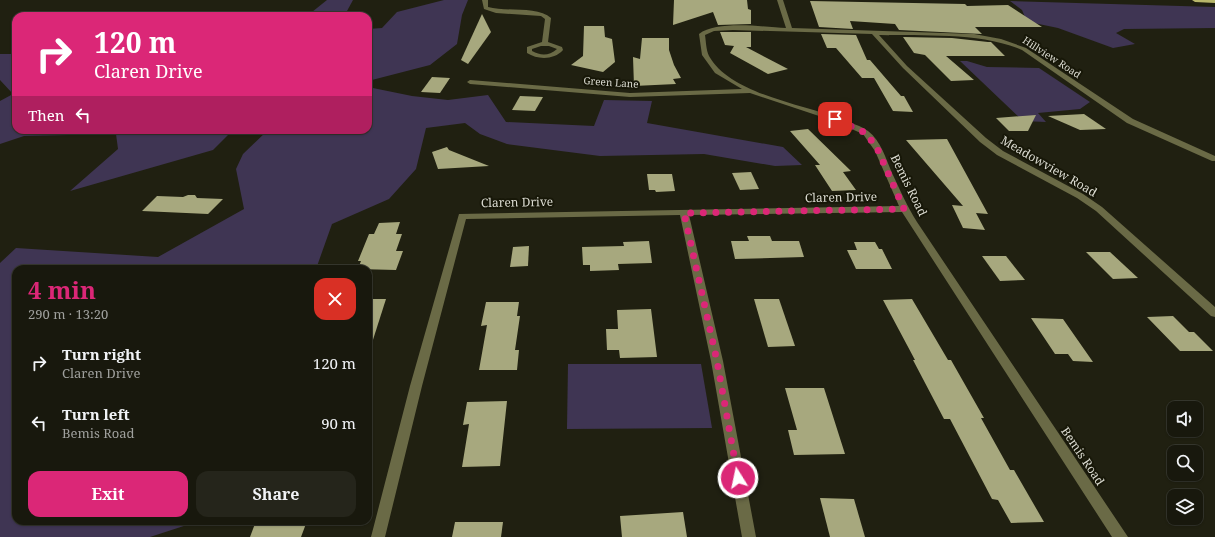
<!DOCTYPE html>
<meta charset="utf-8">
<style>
:root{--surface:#18180d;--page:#25251b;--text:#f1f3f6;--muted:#9fa09d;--line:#36372e;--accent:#db2777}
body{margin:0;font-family:"Noto Serif",serif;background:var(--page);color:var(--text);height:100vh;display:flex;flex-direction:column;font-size:15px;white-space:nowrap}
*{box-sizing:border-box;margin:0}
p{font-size:13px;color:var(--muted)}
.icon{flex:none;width:22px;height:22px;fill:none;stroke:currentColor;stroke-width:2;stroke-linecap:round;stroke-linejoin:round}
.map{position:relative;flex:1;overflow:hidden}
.details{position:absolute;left:12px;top:265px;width:360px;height:260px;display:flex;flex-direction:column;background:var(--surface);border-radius:12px;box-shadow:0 1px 3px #0004,0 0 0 1px var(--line)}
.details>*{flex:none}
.top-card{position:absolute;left:12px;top:12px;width:360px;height:122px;border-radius:12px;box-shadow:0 1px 3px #0004,0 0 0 1px var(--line);background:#db2777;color:#fff;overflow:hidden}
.buttons{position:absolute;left:1167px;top:401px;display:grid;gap:8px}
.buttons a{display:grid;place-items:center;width:36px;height:36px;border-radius:8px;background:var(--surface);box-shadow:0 1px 3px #0004,0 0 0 1px var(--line);font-size:20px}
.pin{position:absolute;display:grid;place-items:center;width:34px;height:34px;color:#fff;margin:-17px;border-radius:8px;box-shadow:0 2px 6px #0006}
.me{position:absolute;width:44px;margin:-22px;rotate:350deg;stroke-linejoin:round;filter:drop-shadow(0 0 3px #0008)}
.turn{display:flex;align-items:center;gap:14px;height:84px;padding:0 16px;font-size:18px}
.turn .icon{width:52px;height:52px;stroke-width:2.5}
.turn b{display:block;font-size:28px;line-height:34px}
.then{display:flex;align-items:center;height:38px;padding:0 16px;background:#0003;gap:8px;font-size:15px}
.round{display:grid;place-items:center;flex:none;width:42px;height:42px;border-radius:12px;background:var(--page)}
.overview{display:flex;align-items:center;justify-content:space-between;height:68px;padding:0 16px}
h1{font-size:24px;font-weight:700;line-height:30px;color:var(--accent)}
.button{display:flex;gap:8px;margin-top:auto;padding:8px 16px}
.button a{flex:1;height:46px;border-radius:12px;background:var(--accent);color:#fff;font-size:16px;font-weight:700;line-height:46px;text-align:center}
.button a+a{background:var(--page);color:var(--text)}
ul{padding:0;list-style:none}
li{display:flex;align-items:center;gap:12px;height:60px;padding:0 16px}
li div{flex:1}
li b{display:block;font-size:15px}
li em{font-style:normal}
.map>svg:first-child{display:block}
.green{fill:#3f3553}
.building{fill:#a7a87e}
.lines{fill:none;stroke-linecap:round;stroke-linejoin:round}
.minor{fill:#6a6a46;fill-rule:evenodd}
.major{fill:#b8b76a;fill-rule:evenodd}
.route{stroke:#db2777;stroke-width:7;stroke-dasharray:0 12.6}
.labels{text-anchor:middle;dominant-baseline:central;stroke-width:4;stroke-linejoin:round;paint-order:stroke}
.far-street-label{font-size:10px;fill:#dadad0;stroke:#171708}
.street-label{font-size:12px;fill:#dadad0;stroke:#171708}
</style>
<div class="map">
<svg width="1215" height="537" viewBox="0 0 1215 537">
<rect width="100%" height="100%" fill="#202011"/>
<g class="green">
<polygon points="327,0 353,0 347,11 336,16 307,16"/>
<polygon points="444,0 468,0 462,15 457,44 430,65 368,81 368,29 382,28 397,12"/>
<polygon points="1010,1 1215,7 1215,28 1124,29 1116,33 1135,44 1113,48 1058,28 1034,23 1025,17 1022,10"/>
<polygon points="0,54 16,54 16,130 233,130 213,150 70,191 118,149 116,134 24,136 0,144 0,101 13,94 0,80"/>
<polygon points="960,61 967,61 987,67 1039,68 1090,102 1080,109 1038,113 1046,122 1023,121"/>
<polygon points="368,87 412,96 448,100 488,95 506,122 594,126 604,100 652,101 647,123 783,147 802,165 775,166 704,154 600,156 507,144 480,134 465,123 426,128 416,169 389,199 332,224 316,269 16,269 16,521 194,521 193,523 150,537 0,537 0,263 16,248 158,257 244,209 236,169 243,154 268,130 368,130"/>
<polygon points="568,364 701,364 712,428 567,429"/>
</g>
<g class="building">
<polygon points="674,0 747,0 748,9 751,10 751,24 718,25 713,12 673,25"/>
<polygon points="810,1 965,4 967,6 1008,5 1042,27 975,27 982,34 899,30 895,24 850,21 853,29 819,27"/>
<polygon points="482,14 491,32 468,64 461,60"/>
<polygon points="584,26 604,26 605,37 612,39 615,62 603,72 571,65 583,56"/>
<polygon points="720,32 751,32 751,47 746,47 788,69 768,74 730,53 734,46 725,45"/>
<polygon points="821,34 856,35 867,60 870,60 901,96 904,96 913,112 893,111 874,78 862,78 836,48 827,48"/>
<polygon points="903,37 952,38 988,42 991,42 1005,56 946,56 974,80 951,81 925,55 914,53"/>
<polygon points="642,38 669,38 669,50 674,65 681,78 673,79 676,84 634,86 633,57 640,59"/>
<polygon points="432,77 450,78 440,93 421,92"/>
<polygon points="520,96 543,97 535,111 512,110"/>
<polygon points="1084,114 1106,129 1080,130 1048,116"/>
<polygon points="1036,115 1028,131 1009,131 996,118"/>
<polygon points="808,129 851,171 843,172 856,190 832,191 815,165 820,165 790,131"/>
<polygon points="947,139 988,214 976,213 985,230 963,228 952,205 963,206 906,140"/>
<polygon points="447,147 449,150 489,166 438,169 432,152"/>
<polygon points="751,172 759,189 740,190 732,173"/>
<polygon points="647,174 672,174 675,191 656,192 655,190 649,190"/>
<polygon points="188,195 195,195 197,198 223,199 208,214 142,211 157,196 183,197"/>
<polygon points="400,222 396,234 402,234 396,251 403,251 396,270 358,269 361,261 358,261 369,234 374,234 379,223"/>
<polygon points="747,236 770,236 772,241 799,241 804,257 735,259 731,241 749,241"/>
<polygon points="649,241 652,263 618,264 619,270 590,271 590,265 583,265 582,247 624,246 623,242"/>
<polygon points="854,242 875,242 879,249 882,249 892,269 856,269 847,250 857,250"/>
<polygon points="529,246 528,266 510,267 513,247"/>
<polygon points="1086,252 1110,252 1138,278 1113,279"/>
<polygon points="982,256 1006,256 1025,280 1000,281"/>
<polygon points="368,299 386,299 371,346 368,345"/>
<polygon points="754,299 779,299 795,346 768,347"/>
<polygon points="912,299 948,360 951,360 984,418 981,418 1010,470 1014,470 1044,522 1011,523 998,500 992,499 950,419 944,419 913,360 915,360 883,300"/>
<polygon points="486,302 519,302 517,316 520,316 515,350 519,350 517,370 479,370 487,325 481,326"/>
<polygon points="651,309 657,357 620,358 619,350 607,350 606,329 618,329 617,310"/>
<polygon points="1173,316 1189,332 1194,332 1213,351 1180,351 1147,317"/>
<polygon points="1031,318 1063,319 1093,362 1073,361 1068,354 1055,354"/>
<polygon points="785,388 824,388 845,454 794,455 788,430 797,430"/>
<polygon points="507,401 500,466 462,467 469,424 463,425 467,402"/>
<polygon points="820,498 854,499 865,537 830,537"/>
<polygon points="683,512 687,537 622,537 620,516"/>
<polygon points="256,521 307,521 301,537 250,537"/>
<polygon points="455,522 503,522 501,537 452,537"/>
</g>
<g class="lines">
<g class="minor">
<path d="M482,0H488V7C506,12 538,6 551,18L548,42L562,47L563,50C554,60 538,60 527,53V47L542,42L545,19L541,16L496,13L484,9ZM541,46H549L557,49C549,56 541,56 532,51V49Z"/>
<path d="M777,0H783L792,28L974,34L1001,39L1026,48L1133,119L1215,156V161H1212L1127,123L1022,50C980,32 924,36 879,35L907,66L986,138L1003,151L1083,194L1102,207L1215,307V317L1211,316L1096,211L1077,198L997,155L980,142L903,68L872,34L733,30L714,31L705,35C706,41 706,50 709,56C731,95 804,104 843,120C851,123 861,126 868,131C881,141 886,159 892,173C900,190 907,206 917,222L1128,537H1112L902,212L689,215L723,361L756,537H742L711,361L680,215L466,219L422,386L385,537H371L410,386L459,214L899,206L875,151L863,134L831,120L750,93L630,97L470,84L467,82L470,80L630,93L742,89L715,73L702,55L699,34C717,20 764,27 786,28Z"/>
</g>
<polygon class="major" points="1192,0 1215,0 1215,3 1195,2"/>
</g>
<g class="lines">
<polyline class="route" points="738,478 717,361 684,213 904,209 877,148 866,133 835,119"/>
</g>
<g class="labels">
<g class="far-street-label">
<text transform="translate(1052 57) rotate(33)">Hillview Road</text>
<text transform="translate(611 82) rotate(4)">Green Lane</text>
</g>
<g class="street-label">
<text transform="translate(1049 166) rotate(30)">Meadowview Road</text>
<text transform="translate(909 185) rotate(64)">Bemis Road</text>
<text transform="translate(841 197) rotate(-1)">Claren Drive</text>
<text transform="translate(517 202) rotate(-1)">Claren Drive</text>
<text transform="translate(1083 456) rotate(56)">Bemis Road</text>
</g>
</g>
</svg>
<div class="buttons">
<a><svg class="icon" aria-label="sound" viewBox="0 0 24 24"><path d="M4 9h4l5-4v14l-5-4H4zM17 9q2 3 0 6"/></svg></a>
<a><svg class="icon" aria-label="search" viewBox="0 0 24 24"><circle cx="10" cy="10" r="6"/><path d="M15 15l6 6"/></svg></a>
<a><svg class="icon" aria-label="layers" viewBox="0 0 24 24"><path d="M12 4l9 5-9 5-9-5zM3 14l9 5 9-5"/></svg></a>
</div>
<div class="pin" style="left:835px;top:119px;background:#d93025"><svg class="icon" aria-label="arrive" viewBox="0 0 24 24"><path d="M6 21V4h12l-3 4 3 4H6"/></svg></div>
<svg class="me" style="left:738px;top:478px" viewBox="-20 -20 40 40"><circle r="17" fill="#db2777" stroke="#fff" stroke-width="3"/><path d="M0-11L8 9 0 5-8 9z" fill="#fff"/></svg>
<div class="top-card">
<div class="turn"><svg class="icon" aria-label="right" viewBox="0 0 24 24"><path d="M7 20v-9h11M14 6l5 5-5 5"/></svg><div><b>120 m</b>Claren Drive</div></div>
<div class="then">Then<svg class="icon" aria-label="left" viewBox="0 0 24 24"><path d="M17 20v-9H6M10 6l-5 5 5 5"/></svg></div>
</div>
<section class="details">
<div class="overview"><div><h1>4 min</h1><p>290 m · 13:20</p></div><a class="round" style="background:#d93025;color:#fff"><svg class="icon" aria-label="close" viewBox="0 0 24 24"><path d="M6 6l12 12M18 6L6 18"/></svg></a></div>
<ul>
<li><svg class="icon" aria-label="right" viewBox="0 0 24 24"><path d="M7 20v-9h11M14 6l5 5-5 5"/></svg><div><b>Turn right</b><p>Claren Drive</p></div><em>120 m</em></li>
<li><svg class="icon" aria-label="left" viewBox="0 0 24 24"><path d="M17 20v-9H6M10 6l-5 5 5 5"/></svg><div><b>Turn left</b><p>Bemis Road</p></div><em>90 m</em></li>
</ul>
<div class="button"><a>Exit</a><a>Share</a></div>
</section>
</div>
